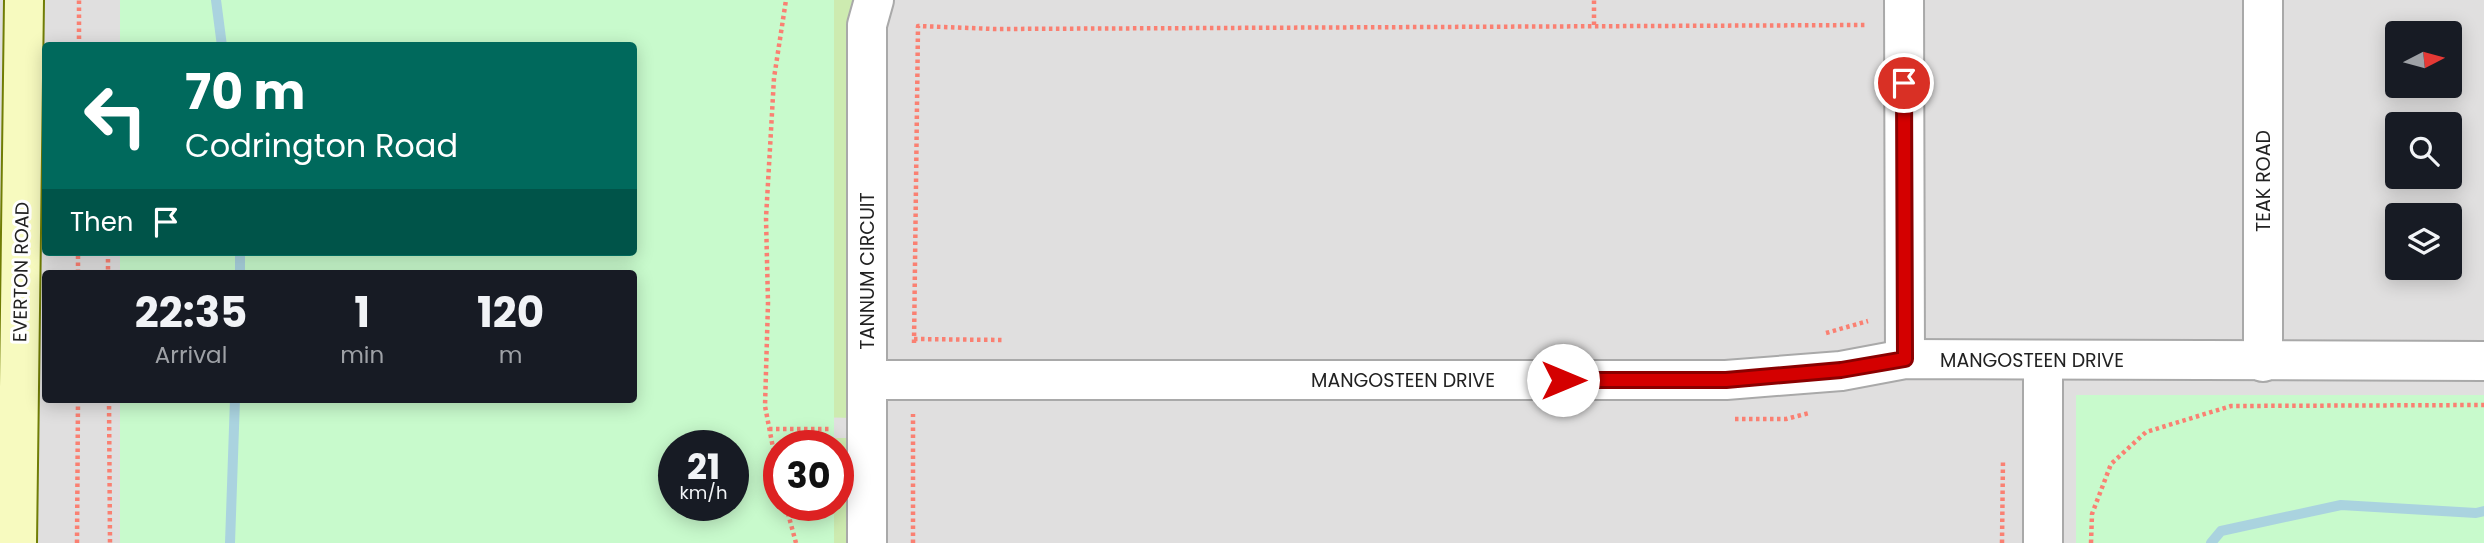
<!DOCTYPE html>
<style>
:root{--surface:#171b24;--page:#242831;--text:#f1f3f6;--muted:#9ea1a6}
body{margin:0;font-family:Poppins,sans-serif;background:var(--page);color:var(--text);height:100vh;display:flex;flex-direction:column;font-size:26px;white-space:nowrap}
*{box-sizing:border-box;margin:0}
p{font-size:23px;color:var(--muted)}
.icon{flex:none;width:38px;height:38px;fill:none;stroke:currentColor;stroke-width:2;stroke-linecap:round;stroke-linejoin:round}
.map{position:relative;flex:1;overflow:hidden}
.drawer{position:absolute;left:42px;top:270px;width:595px;height:133px;display:flex;flex-direction:column;background:var(--surface);border-radius:7px;box-shadow:0 4px 18px #0003}
.drawer>*{flex:none}
.guide{position:absolute;left:42px;top:42px;width:595px;height:214px;border-radius:7px;box-shadow:0 4px 18px #0003;background:#00695c;color:#fff;overflow:hidden}
.needle{width:46px;rotate:84deg}
.buttons{position:absolute;left:2385px;top:21px;display:grid;gap:14px}
.buttons a{display:grid;place-items:center;width:77px;height:77px;border-radius:7px;background:var(--surface);box-shadow:0 4px 18px #0003;font-size:35px}
.speed{position:absolute;left:658px;top:430px;display:flex;gap:14px;font-size:35px;font-weight:700;text-align:center}
.speed>*{display:grid;place-content:center;width:91px;height:91px;border-radius:50%;background:var(--surface);box-shadow:0 4px 18px #0003;line-height:1}
.speed small{font-size:18px;font-weight:400}
.speed .limit{border:10px solid #d22;background:#fff;color:#111}
.pin{position:absolute;display:grid;place-items:center;width:60px;height:60px;color:#fff;margin:-30px;border:4px solid #fff;border-radius:50%;box-shadow:0 2px 7px #0007}
.me{position:absolute;width:77px;margin:-38px;rotate:90deg;stroke-linejoin:round;filter:drop-shadow(0 0 5px #0008)}
.turn{display:flex;align-items:center;gap:24px;height:147px;padding:0 28px;font-size:32px}
.turn .icon{width:91px;height:91px;stroke-width:2.5}
.turn b{display:block;font-size:49px;line-height:60px}
.then{display:flex;align-items:center;height:66px;padding:0 28px;background:#0003;gap:14px;font-size:26px}
.eta{display:flex;justify-content:space-evenly;align-items:center;height:119px;text-align:center}
.eta b{font-size:42px;font-weight:700;line-height:49px}
.map>svg:first-child{display:block}
.residential{fill:#e0dfdf;fill-rule:evenodd}
.grass{fill:#cdebb0}
.park{fill:#c8facc;fill-rule:evenodd}
.lines{fill:none;stroke-linecap:round;stroke-linejoin:round}
.stream{stroke:#aad3df;stroke-width:10}
.street-casing{stroke:#a9a9a9;stroke-width:42}
.secondary-casing{stroke:#707d05;stroke-width:42}
.path{stroke:#fa8072;stroke-width:4.5;stroke-dasharray:3.5 3.5;stroke-linecap:butt}
.street{stroke:#fff;stroke-width:38}
.secondary{stroke:#f7fabf;stroke-width:38}
.route-casing{stroke:#8a0000;stroke-width:18}
.route{stroke:#d40000;stroke-width:12}
.labels{text-anchor:middle;dominant-baseline:central;stroke-width:6;stroke-linejoin:round;paint-order:stroke}
.street-label{font-size:19px;fill:#222;stroke:#fff}
</style>
<div class="map">
<svg width="2484" height="543" viewBox="0 0 2484 543">
<rect width="100%" height="100%" fill="#f2efe9"/>
<path class="residential" d="M0,0H2484V543H0ZM2398,33H2450V86H2398ZM46,46H634V252H46ZM2398,124H2450V177H2398ZM2398,215H2450V268H2398ZM46,273H634V399H46ZM674,446H733V506H674ZM779,446H838V506H779Z"/>
<g class="grass">
<polygon points="795,0 854,0 851,4 853,57 853,418 777,416"/>
<polygon points="780,438 854,438 853,543 806,543 797,506 838,506 838,446 782,446"/>
</g>
<g class="park">
<path d="M120,0H834V446H779V506H834V543H120V399H634V273H120V252H634V46L120,45ZM674,446H733V506H674Z"/>
<rect x="2076" y="395" width="408" height="148"/>
</g>
<g class="lines">
<g class="stream">
<polyline points="216,0 222,46"/>
<polyline points="240,273 240,252"/>
<polyline points="230,543 235,399"/>
<polyline points="2211,543 2221,531 2341,505 2476,513 2484,511"/>
</g>
<defs>
<g id="street">
<polyline points="1904,0 1905,359"/>
<polyline points="2263,362 2263,0"/>
<polyline points="867,380 1726,380 1841,371 1905,359 2484,361"/>
<polyline points="867,543 867,25 874,0"/>
<polyline points="2043,543 2043,361"/>
</g>
<polyline id="secondary" points="17,543 24,0"/>
</defs>
<use href="#street" class="street-casing"/>
<use href="#secondary" class="secondary-casing"/>
<g class="path">
<polyline points="1594,25 1594,0"/>
<polyline points="79,46 79,0"/>
<polyline points="108,252 108,273"/>
<polyline points="78,273 78,252"/>
<polyline points="1826,333 1868,321"/>
<polyline points="914,339 1003,340"/>
<polyline points="914,343 918,26 995,29 1867,25"/>
<polyline points="109,399 110,543"/>
<polyline points="1735,419 1786,419 1809,413"/>
<polyline points="769,429 831,429"/>
<polyline points="779,479 765,406 768,303 766,218 774,78 786,0"/>
<polyline points="786,506 796,543"/>
<polyline points="77,543 78,399"/>
<polyline points="913,543 913,414"/>
<polyline points="2002,543 2003,459"/>
<polyline points="2091,543 2092,514 2111,464 2146,432 2231,406 2484,405"/>
</g>
<use href="#street" class="street"/>
<use href="#secondary" class="secondary"/>
</g>
<g class="lines">
<defs>
<polyline id="route" points="1563,380 1726,380 1841,370 1905,359 1904,83"/>
</defs>
<use href="#route" class="route-casing"/>
<use href="#route" class="route"/>
</g>
<g class="labels">
<g class="street-label">
<text transform="translate(2263 181) rotate(-90)">TEAK ROAD</text>
<text transform="translate(867 271) rotate(-90)">TANNUM CIRCUIT</text>
<text transform="translate(21 272) rotate(-89)">EVERTON ROAD</text>
<text x="2032" y="360">MANGOSTEEN DRIVE</text>
<text x="1403" y="380">MANGOSTEEN DRIVE</text>
</g>
</g>
</svg>
<div class="buttons">
<a><svg class="needle" viewBox="-14 -14 28 28"><path d="M0-13l5 13h-10z" fill="#e53935"/><path d="M0 13l5-13h-10z" fill="#9ea1a6"/></svg></a>
<a><svg class="icon" aria-label="search" viewBox="0 0 24 24"><circle cx="10" cy="10" r="6"/><path d="M15 15l6 6"/></svg></a>
<a><svg class="icon" aria-label="layers" viewBox="0 0 24 24"><path d="M12 4l9 5-9 5-9-5zM3 14l9 5 9-5"/></svg></a>
</div>
<div class="speed"><div>21<small>km/h</small></div><div class="limit">30</div></div>
<div class="pin" style="left:1904px;top:83px;background:#d93025"><svg class="icon" aria-label="arrive" viewBox="0 0 24 24"><path d="M6 21V4h12l-3 4 3 4H6"/></svg></div>
<svg class="me" style="left:1563px;top:380px" viewBox="-20 -20 40 40"><circle r="19" fill="#fff"/><path d="M0-13L10 11 0 6-10 11z" fill="#d40000"/></svg>
<div class="guide">
<div class="turn"><svg class="icon" aria-label="left" viewBox="0 0 24 24"><path d="M17 20v-9H6M10 6l-5 5 5 5"/></svg><div><b>70 m</b>Codrington Road</div></div>
<div class="then">Then<svg class="icon" aria-label="arrive" viewBox="0 0 24 24"><path d="M6 21V4h12l-3 4 3 4H6"/></svg></div>
</div>
<section class="drawer">
<div class="eta">
<div><b>22:35</b><p>Arrival</p></div>
<div><b>1</b><p>min</p></div>
<div><b>120</b><p>m</p></div>
</div>
</section>
</div>
